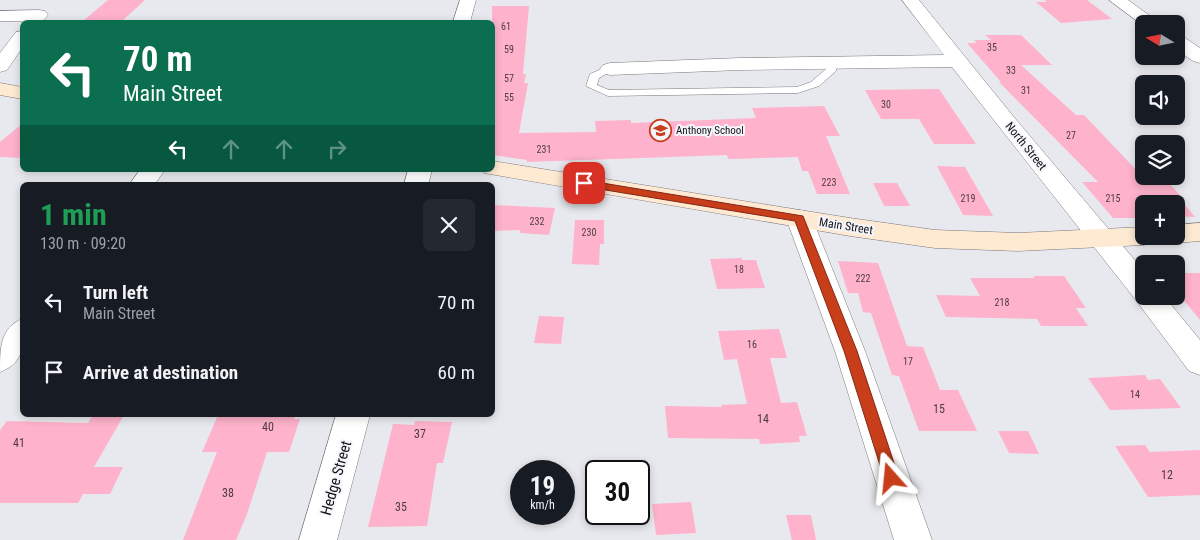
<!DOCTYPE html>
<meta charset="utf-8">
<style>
:root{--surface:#171b24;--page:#242831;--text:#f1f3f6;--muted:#9ea1a6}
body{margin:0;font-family:"Roboto Condensed",sans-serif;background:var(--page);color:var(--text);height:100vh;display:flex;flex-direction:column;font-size:19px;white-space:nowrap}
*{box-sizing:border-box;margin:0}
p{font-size:16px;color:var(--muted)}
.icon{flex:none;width:28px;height:28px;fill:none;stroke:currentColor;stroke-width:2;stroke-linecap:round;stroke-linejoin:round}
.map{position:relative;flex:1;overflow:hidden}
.details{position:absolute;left:20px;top:182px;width:475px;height:235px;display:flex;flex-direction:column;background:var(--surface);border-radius:8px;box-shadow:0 2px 8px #0003}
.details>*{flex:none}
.guide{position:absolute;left:20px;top:20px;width:475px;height:152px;border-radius:8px;box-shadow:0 2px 8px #0003;background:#0b6e4f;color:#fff;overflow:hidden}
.needle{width:32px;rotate:280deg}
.controls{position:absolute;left:1135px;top:15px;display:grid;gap:10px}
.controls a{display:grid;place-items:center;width:50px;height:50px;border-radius:8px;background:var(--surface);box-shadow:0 2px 8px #0003;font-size:25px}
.speed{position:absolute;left:510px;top:460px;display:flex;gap:10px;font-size:25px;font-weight:700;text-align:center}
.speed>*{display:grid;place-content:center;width:65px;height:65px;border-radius:50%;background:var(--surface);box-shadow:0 2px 8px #0003;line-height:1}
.speed small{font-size:12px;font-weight:400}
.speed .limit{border:2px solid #111;border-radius:8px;background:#fff;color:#111}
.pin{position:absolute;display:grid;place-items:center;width:42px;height:42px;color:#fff;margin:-21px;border-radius:10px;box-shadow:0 2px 8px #0006}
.me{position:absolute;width:55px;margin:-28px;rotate:342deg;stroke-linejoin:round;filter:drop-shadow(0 0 4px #0008)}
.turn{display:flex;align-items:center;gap:18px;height:105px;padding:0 20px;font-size:22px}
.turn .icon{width:65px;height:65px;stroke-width:2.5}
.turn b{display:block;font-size:35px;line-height:42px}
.lanes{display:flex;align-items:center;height:48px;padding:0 20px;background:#0003;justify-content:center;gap:25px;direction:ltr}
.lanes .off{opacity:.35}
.round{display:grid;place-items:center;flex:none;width:52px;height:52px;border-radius:8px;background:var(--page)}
.overview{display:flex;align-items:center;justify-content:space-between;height:85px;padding:0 20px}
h1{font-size:30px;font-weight:700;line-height:38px;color:#1e9e55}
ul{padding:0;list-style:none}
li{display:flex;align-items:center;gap:15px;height:70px;padding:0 20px}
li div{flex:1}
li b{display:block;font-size:19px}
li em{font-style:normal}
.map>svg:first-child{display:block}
.building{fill:#feb2cb}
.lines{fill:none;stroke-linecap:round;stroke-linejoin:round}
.lane-casing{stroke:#78797d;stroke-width:1}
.street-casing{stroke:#78797d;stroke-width:1}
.secondary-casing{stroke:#78797d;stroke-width:1}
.lane{fill:#fff;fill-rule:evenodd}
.street{fill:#fff;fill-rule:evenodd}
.secondary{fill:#feead3;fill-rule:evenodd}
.route{fill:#c83e1b;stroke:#822812}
.labels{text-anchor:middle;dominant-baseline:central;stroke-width:4;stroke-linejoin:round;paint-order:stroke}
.number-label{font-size:10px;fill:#4e3b42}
.far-poi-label{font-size:11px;fill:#131315;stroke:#f5f6fb;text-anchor:start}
.street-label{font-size:12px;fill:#131315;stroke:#f5f6fb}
.near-number-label{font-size:12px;fill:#4e3b42}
.near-street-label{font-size:15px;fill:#131315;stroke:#f5f6fb}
</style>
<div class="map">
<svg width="1200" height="540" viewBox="0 0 1200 540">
<rect width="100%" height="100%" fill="#e8e9ee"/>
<g class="building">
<polygon points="108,0 145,0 121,22 86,22 88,20 84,20"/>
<polygon points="1044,0 1087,0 1112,19 1061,23 1036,2 1047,2"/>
<polygon points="492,6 529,6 523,74 526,74 524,83 528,83 519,133 596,132 595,121 631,120 631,123 756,118 752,108 824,106 840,136 826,136 850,194 817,194 808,171 802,171 798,157 728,159 727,155 527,162 527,160 492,155"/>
<polygon points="985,35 1021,35 1052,65 1021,65 1076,115 1084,115 1142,176 1163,176 1184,200 1181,200 1195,217 1176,216 1176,204 1144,204 1144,218 1113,218 1082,182 1098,182 999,82 1001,82 967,43 977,43 974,40 991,40"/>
<polygon points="939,89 976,144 934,144 919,119 881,119 865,90"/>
<polygon points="22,124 22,158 0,157 0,142"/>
<polygon points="937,166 965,167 993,216 963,215"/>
<polygon points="873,183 897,183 910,206 884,206"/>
<polygon points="492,205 555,208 549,235 520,233 520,230 492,231"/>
<polygon points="575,220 604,220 604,244 600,244 599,265 572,264"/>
<polygon points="742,258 742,260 756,260 765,288 717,289 710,259"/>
<polygon points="838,261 878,263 907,346 923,347 940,390 958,390 977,431 919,431 899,376 892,375 871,313 863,312 858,293 848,293"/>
<polygon points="1176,273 1200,273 1200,320 1176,291"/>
<polygon points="1033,276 1064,276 1086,308 1076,308 1088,326 1041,326 1037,319 946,317 936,295 980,296 970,278 1035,278"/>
<polygon points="539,316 564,317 561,344 534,343"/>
<polygon points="779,329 787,358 770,358 781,403 797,402 807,436 799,436 800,442 760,444 759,439 668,438 665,406 722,407 721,405 747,404 737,359 724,360 718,331"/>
<polygon points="1145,375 1148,380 1160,379 1181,408 1110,410 1088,378"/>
<polygon points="93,415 124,415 94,467 123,467 110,494 83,494 78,503 0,503 0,430 7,421 88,423"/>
<polygon points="218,415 296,415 294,419 300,419 289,452 267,452 247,514 236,540 183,540 217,452 202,452"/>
<polygon points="415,421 452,422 443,463 437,463 427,526 368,527 393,424 414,425"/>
<polygon points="998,431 1028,431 1039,454 1009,453"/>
<polygon points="1145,445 1150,452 1200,450 1200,495 1148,497 1115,446"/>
<polygon points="691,502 696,533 656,535 652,504"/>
<polygon points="786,515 811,515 816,540 792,540"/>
</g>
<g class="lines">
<defs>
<polygon id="lane" points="831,59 836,62 836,71 819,86 798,93 608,96 586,86 590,74 606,67 614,67 615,69 599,78 597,85 609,90 797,87 811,82 827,68 826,62"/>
<g id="street">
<polygon points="460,0 476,0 470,22 453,22"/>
<polygon points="902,0 919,0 1013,116 1144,271 1144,296 1164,296 1200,340 1200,375 1189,371 1135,299 952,67 740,70 610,75 603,73 600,69 603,65 610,63 740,58 944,55"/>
<polygon points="1109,0 1128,0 1161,24 1144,24 1144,26"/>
<polygon points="39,10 45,11 48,15 42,22 0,21 0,11"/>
<polygon points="22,31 22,48 7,70 0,72 0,53 16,32"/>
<polygon points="1176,35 1182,36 1200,48 1200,63 1193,61 1176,49"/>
<polygon points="140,170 165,170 154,185 129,185"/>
<polygon points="408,170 432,170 428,185 404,185"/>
<polygon points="799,210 808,212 812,218 865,351 932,540 894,540 835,351 786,218 790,212"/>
<path d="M22,319C25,342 25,363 0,372C0,348 0,328 22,319Z"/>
<polygon points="336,415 370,415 337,540 299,540"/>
</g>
<g id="secondary">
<polygon points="0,83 22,87 22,99 0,95"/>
<polygon points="492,161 850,218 935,230 1018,233 1144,227 1144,236 1157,236 1153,242 1144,245 1018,251 935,248 850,236 484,173 482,170 492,170"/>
<polygon points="1200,223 1200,241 1176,243 1167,240 1164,236 1176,236 1176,225"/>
</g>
</defs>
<use href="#lane" class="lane-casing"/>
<use href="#street" class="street-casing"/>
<use href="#secondary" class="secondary-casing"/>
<use href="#lane" class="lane"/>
<use href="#street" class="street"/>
<use href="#secondary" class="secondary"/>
</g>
<polygon class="route" points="584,180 803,216 857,351 899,478 896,483 891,485 886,483 884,478 844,351 795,221 581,186 579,183"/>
<defs>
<symbol id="school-ring" viewBox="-11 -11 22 22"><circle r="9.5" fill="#f5f6fb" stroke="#c83e1b" stroke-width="1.5"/><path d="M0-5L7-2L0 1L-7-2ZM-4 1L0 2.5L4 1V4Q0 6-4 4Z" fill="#c83e1b"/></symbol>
</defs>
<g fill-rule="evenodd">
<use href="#school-ring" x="648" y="118" width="25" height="25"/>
</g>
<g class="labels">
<g class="number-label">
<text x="506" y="26">61</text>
<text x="992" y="47">35</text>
<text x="509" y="49">59</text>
<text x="1011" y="70">33</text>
<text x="509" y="78">57</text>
<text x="1026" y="90">31</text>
<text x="509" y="97">55</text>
<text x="886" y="104">30</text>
<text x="1071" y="135">27</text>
<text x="544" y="149">231</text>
<text x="829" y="182">223</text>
<text x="968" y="198">219</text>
<text x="1113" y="198">215</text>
<text x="537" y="221">232</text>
<text x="589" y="232">230</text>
<text x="739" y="269">18</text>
<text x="863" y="278">222</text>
<text x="1002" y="302">218</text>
<text x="752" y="344">16</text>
<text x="908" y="361">17</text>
<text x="1135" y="394">14</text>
</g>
<g class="far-poi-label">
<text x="676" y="130">Anthony School</text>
</g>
<g class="street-label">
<text transform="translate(1026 146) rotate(51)">North Street</text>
<text transform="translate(846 226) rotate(9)">Main Street</text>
</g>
<g class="near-number-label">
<text x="939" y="409">15</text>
<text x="763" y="419">14</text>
<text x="268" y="427">40</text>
<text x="420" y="434">37</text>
<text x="19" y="443">41</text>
<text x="1167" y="475">12</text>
<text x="228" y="493">38</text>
<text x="401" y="507">35</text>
</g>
<g class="near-street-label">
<text transform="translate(336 478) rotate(-74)">Hedge Street</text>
</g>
</g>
</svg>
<div class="controls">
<a><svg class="needle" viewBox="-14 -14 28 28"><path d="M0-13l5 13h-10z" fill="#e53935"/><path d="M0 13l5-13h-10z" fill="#9ea1a6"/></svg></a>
<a><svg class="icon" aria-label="sound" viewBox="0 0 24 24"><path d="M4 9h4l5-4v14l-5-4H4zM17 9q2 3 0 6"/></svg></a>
<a><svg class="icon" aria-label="layers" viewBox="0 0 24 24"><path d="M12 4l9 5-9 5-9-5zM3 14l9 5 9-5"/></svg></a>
<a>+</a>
<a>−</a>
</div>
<div class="speed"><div>19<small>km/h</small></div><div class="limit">30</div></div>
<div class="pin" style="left:584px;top:183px;background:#d93025"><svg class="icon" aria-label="arrive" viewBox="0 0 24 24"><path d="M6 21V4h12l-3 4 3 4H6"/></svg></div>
<svg class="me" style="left:891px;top:478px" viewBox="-20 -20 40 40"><path d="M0-17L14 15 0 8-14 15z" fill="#c83e1b" stroke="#fff" stroke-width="4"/></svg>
<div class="guide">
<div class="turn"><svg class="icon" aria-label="left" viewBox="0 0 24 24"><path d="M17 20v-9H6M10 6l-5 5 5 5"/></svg><div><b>70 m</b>Main Street</div></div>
<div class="lanes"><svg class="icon" aria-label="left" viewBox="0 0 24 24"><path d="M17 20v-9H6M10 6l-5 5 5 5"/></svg><svg class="icon off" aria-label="ahead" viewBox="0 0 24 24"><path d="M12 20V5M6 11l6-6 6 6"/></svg><svg class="icon off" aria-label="ahead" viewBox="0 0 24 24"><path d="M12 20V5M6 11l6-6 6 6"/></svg><svg class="icon off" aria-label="right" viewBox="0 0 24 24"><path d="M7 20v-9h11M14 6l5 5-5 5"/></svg></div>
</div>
<section class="details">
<div class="overview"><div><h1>1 min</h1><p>130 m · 09:20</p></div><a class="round"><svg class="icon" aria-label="close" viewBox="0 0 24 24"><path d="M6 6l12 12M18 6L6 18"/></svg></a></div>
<ul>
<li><svg class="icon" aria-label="left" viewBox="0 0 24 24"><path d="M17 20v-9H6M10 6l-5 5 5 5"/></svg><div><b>Turn left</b><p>Main Street</p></div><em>70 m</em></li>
<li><svg class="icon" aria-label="arrive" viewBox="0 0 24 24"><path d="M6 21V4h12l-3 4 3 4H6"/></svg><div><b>Arrive at destination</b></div><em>60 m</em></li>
</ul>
</section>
</div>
